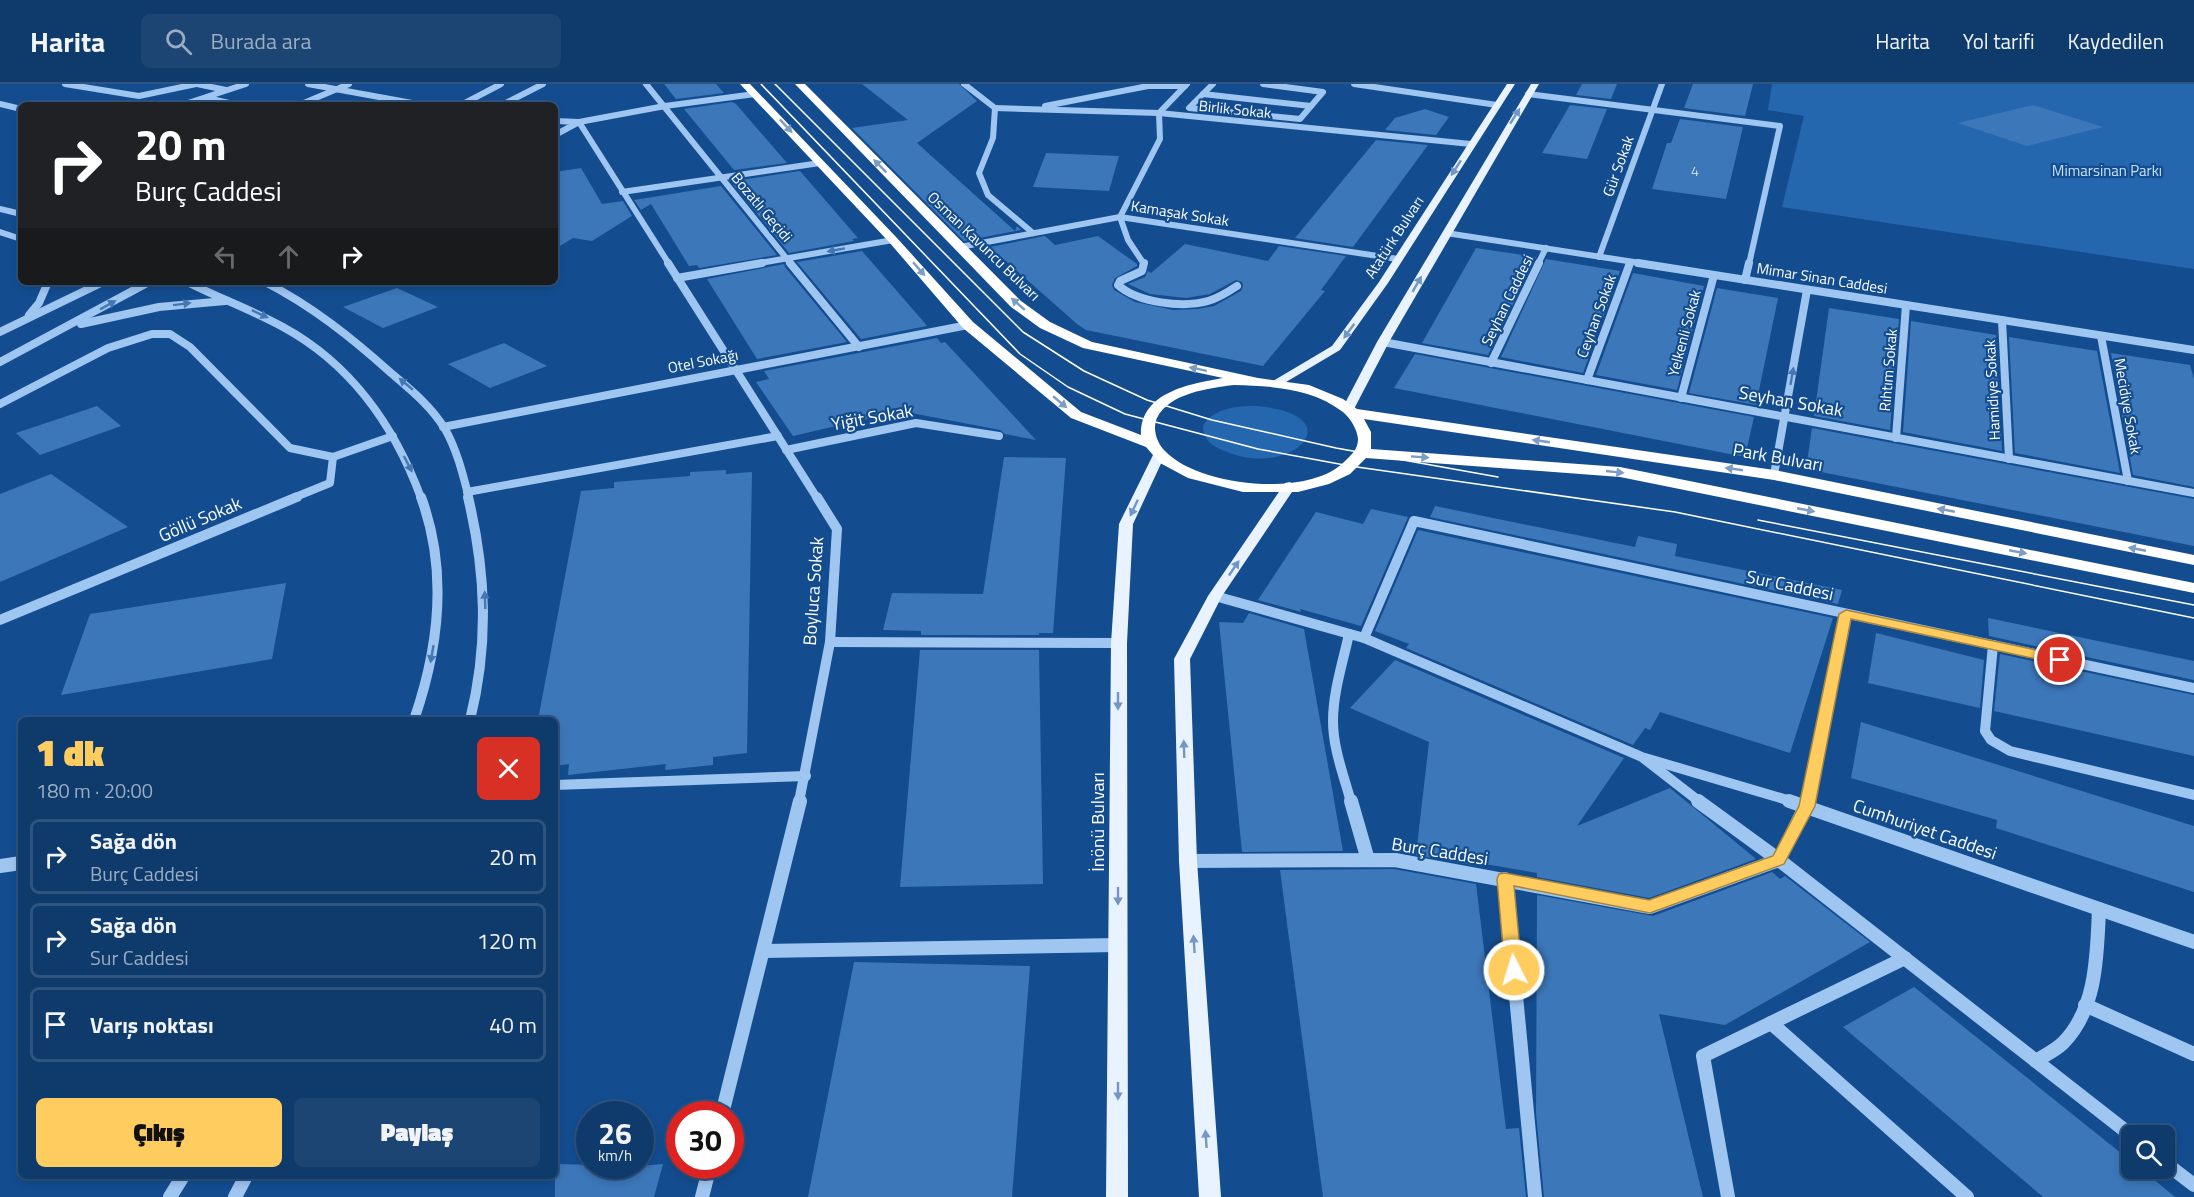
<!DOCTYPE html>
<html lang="tr">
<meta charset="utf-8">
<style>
:root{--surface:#0e3a6c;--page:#1c4574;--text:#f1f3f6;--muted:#9badc2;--line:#2e547f;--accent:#ffcc5f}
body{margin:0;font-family:"Titillium Web",sans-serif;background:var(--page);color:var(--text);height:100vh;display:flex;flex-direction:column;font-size:22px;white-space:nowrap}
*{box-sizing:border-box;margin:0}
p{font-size:20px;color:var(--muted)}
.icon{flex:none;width:33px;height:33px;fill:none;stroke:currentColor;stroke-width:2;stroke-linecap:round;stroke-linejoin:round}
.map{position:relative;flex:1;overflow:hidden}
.drawer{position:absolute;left:18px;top:633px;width:540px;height:462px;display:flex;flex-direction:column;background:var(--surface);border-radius:9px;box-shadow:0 3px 9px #0003,0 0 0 2px var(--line)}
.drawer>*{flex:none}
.hud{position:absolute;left:18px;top:18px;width:540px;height:183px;border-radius:9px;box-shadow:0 3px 9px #0003,0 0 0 2px var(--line);background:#202124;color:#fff;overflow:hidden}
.fabs{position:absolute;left:2121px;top:1041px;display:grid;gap:12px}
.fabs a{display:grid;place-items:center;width:54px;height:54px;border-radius:9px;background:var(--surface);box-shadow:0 3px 9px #0003,0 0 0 2px var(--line);font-size:30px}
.speed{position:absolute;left:576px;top:1017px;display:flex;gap:12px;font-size:30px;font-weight:700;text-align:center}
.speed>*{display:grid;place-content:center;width:78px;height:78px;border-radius:50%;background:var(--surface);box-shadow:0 3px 9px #0003,0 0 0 2px var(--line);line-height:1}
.speed small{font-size:15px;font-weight:400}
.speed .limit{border:9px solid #d22;background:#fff;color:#111}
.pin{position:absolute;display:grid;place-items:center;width:51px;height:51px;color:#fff;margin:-26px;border:3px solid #fff;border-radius:50%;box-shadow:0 2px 6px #0007}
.me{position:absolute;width:66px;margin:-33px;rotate:355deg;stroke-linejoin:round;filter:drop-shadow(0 0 4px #0008)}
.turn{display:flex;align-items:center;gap:21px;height:126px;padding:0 18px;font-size:27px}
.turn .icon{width:78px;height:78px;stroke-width:2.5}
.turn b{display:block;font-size:42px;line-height:51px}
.lanes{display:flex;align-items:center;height:57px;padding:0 18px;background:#0003;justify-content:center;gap:30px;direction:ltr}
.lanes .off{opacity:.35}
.round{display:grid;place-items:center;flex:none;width:63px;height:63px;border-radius:9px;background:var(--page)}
.summary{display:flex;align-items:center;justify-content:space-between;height:102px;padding:0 18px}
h1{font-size:36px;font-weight:800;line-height:45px;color:var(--accent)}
.button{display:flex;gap:12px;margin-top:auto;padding:12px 18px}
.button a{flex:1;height:69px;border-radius:9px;background:var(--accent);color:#111;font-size:24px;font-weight:800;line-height:69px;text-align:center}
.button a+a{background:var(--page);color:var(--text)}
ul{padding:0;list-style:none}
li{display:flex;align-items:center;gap:18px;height:75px;margin:0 12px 9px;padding:0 6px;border:3px solid var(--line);border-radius:9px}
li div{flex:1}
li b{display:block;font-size:22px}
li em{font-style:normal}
header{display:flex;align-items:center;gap:36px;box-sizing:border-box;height:84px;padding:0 30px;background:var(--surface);border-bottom:2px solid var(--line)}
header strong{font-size:28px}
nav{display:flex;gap:33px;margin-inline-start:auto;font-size:21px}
.search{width:420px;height:54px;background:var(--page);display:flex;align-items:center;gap:15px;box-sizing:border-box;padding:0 21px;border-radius:9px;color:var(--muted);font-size:22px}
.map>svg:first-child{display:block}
.green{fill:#2567af}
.building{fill:#3c77b9}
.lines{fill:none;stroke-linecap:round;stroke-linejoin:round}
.minor-far3{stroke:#9fc6f1;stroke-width:6}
.minor-far2{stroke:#9fc6f1;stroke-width:8}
.minor-far1{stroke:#9fc6f1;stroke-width:10}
.minor{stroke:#9fc6f1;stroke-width:14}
.major{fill:#e9f2ff;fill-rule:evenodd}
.highway{fill:#fff;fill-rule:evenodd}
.tram{stroke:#fff;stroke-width:1.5}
.oneway{fill:#7397c2}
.oneway2{fill:#7d9dc2}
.oneway3{fill:#4477b2}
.route{fill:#ffcc5f;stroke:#a6853e;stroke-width:1.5}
.labels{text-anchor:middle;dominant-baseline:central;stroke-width:4.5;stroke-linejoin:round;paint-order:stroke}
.far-number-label{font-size:14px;fill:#ceddee}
.far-street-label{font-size:15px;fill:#fff;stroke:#134d90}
.far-park-label{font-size:15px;fill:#c6e0fc;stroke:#134d90}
.street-label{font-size:18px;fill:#fff;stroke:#134d90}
</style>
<header>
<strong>Harita</strong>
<div class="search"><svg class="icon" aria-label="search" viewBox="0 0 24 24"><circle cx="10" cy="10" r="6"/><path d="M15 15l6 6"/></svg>Burada ara</div>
<nav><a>Harita</a><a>Yol tarifi</a><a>Kaydedilen</a></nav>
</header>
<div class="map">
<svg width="2194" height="1113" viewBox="0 0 2194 1113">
<rect width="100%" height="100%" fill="#134d90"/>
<g class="green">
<polygon points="1772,0 2194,0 2194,185 1782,123 1804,32 1768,26"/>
<path d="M1256,322C1356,330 1292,398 1222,366C1212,362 1203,355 1203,342C1213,324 1237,322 1256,322Z"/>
</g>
<g class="building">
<polygon points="664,0 716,0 724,9 676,15"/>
<polygon points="862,0 959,0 977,17 917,59 1015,147 1017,142 1021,146 964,157 852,44 908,36"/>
<polygon points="1582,0 1617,0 1611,15 1576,11"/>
<polygon points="1693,0 1753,0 1745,32 1684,24"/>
<polygon points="732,18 736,20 787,79 734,86 684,25"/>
<polygon points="1570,21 1607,25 1587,75 1542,69"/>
<polygon points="2033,21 2103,43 2027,62 1958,39"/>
<polygon points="1425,25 1449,33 1436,51 1385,46 1395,34"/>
<polygon points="1680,35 1743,43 1726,115 1652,105 1667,59 1671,59"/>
<polygon points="1376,56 1428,61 1353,163 1295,154"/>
<polygon points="1046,69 1119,72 1109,107 1033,103"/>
<polygon points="581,84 602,120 623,117 632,132 592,157 573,154 555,165 555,88"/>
<polygon points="800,87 858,154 852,155 854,157 789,169 733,100 743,99 741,96"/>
<polygon points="721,102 777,171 699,184 697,181 689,182 651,120 641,126 634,116"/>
<polygon points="1045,152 1055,161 1098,152 1137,180 1137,182 1115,194 1112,201 1114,206 1135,218 1173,226 1198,225 1214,222 1241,207 1243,202 1242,198 1236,196 1210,210 1186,214 1150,210 1128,200 1145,193 1148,187 1151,189 1185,160 1268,177 1279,162 1346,172 1321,206 1325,207 1263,282 1086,246 1077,240 990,163"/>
<polygon points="1476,164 1536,173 1488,271 1422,259"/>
<polygon points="862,167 923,237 927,242 861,255 797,178"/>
<polygon points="1546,175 1620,187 1583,289 1501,273"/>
<polygon points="784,180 785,183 847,258 757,275 707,195"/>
<polygon points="1633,189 1704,202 1677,306 1596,291"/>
<polygon points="397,204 438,223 383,244 343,223"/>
<polygon points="1717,204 1778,214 1756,321 1689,309"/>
<polygon points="1829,224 1899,235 1890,346 1814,332"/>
<polygon points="1911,237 1996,251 2002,367 1903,348"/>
<polygon points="2009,253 2097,267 2120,389 2015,369"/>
<polygon points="937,254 941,259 945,258 1036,356 1005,350 1000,346 901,327 793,352 756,298 769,295 764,287"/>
<polygon points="504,259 547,282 490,304 448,280"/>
<polygon points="2111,269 2190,281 2194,295 2194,403 2133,391"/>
<polygon points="1415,270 1754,333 1745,373 1394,304"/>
<polygon points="97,322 121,342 40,371 16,349"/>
<polygon points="1812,344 2194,415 2194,462 1806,385"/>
<polygon points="1004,373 1066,374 1053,549 1039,549 1039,551 921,551 921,547 883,546 892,509 983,510"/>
<polygon points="726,386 726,390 752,388 747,669 713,673 713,681 665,686 666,680 568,691 569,680 555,682 555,636 538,636 581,407 614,404 614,398 690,392 690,388"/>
<polygon points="51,390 128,443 0,498 0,410"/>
<polygon points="1435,422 1635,463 1638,452 1677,460 1675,472 1842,506 1838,520 1430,433"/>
<polygon points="1371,425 1408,433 1361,542 1300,525 1301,528 1258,516 1316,428 1363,440"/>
<polygon points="1418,446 1833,534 1790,669 1660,628 1650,646 1645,644 1633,661 1406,564 1409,560 1375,547"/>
<polygon points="286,499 272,575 61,611 90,530"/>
<polygon points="1249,529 1304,545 1343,767 1242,768 1219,538 1243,539"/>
<polygon points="1988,534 2194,577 2194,596 1989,552"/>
<polygon points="1876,549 1984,576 1980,624 1868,599"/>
<polygon points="920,566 1039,566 1043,800 900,803"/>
<polygon points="2000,570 2194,611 2194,672 1994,627"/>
<polygon points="1395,576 1624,674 1577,742 1670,704 1756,775 1649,814 1537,793 1537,789 1473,778 1473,781 1416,771 1429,658 1350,624"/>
<polygon points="1861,638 2194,742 2194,808 1996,744 1997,736 1851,694"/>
<polygon points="1394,785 1476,800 1506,1045 1519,1044 1526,1113 1323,1113 1280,786"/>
<polygon points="1772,788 1780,795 1785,792 1870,858 1725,941 1659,930 1703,1113 1544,1113 1536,1029 1537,811 1653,832"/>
<polygon points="854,878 1030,882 1012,1113 808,1113"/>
<polygon points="1914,903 2132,1078 2132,1084 2140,1084 2175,1113 2043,1113 1843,943"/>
<polygon points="555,1080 640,1082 663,1080 654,1113 555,1113"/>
</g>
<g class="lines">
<g class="minor-far3">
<polyline points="65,0 139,12 196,0"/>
<polyline points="197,0 226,6"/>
<polyline points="308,0 423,21"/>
<polyline points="646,0 791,180"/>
<polyline points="964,0 995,24"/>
<polyline points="1213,0 1189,24 1300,35 1323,8 1263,0"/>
<polyline points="1354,0 1497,21"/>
<polyline points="1203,10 1311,22"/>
<polyline points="1528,10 1780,42 1749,180"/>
<polyline points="207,14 238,21"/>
<polyline points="0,20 21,25"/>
<polyline points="182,21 246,0"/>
<polyline points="299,21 349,0"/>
<polyline points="461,21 501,0"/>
<polyline points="502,21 543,0"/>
<polyline points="1045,22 1148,2 1185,2"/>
<polyline points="995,24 1159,29 1471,60"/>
<polyline points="995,24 993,54 979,89 988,111 1033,149"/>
<polyline points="555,37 579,38 669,180"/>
<polyline points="555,51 579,38 665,22 755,10"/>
<polyline points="622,108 820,79"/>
<polyline points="0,125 21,130"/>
<polyline points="0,148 21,155"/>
<polyline points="1446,149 1647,180"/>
<polyline points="960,163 1120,133 1398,175"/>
<polyline points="1599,173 1662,0"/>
<polyline points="754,180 893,156"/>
<polyline points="1144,180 1128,156 1120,133 1160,55 1159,29 1187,0"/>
<polyline points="1538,180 1546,164"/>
<polyline points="1629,180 1630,178"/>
</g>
<g class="minor-far2">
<polyline points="668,179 817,414"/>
<polyline points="790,179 859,263"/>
<path d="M1144,179L1142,187L1120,197L1118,201C1138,219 1183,224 1208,217C1219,214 1228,208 1237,202"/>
<polyline points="1638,179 2194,266"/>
<polyline points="677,194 762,179"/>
<polyline points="1745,196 1749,179"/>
<path d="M187,198C219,214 252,226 283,243C351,280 395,343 421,414"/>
<path d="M265,198C312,222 352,254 391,289C411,306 431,322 445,345C457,366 463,391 469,414"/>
<polyline points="29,231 39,219 48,198"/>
<polyline points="2002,236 2009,375"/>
<polyline points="81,240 159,223 225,217"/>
<polyline points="0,248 103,198"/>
<polyline points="2101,252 2128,397"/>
<polyline points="1383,258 2194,409"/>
<polyline points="0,278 149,198"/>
<polyline points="1491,279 1539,179"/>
<polyline points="1587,296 1630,179"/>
<polyline points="1681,314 1714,191"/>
<polyline points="0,320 108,264 152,250 170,250 190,263 290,364 333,373"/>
<polyline points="443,343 968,241"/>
<polyline points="1896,354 1906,221"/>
<polyline points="786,366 916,339 999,352"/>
<polyline points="1774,391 1807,206"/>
<polyline points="467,408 778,352"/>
<polyline points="293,414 330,399 333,373 393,352"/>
</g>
<g class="minor-far1">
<path d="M468,413C486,488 489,560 470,636"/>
<polyline points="1215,512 1364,554 1642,673 1700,718"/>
<polyline points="0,536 297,413"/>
<path d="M1349,550C1343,578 1333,608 1333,637C1333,665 1344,692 1351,718"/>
<polyline points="1364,554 1414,437 2194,604"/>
<polyline points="830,558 1119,559"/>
<polyline points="1993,561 1985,647 1991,656 2010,667 2194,711"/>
<path d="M414,636C439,564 448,486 421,413"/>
<polyline points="1645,674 1794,718"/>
<polyline points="555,701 806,692"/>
<polyline points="799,718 830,558 837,445 817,413"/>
<polyline points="1808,718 1846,530"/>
</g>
<g class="minor">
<polyline points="1351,717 1368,776"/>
<polyline points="1698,717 1779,776 2132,1052"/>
<polyline points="1789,717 2194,858"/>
<polyline points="1188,777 1395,776 1650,823 1779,776 1808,717"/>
<polyline points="0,782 21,779"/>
<polyline points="1505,795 1535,1113"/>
<polyline points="763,867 1118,861"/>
<polyline points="2085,921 2194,970"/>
<polyline points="1771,939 1967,1113"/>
<path d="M2036,977C2045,971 2056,966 2063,959C2097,925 2097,870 2099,825"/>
<polyline points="722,1030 800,717"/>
<polyline points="2164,1078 2194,1101"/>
<polyline points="170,1113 183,1092"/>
<polyline points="235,1113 246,1092"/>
<polyline points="702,1113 710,1082"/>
<polyline points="1728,1113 1703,972 1905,874"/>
</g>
<g class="major">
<polygon points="1507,0 1515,0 1388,199 1340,266 1281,301 1273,301 1273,297 1332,262 1379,198"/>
<polygon points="1531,0 1539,0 1389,258 1354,325 1348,329 1344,328 1342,325 1377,258"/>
<polygon points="1159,367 1165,371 1133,440 1127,559 1128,1113 1106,1113 1111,559 1119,440 1153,371"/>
<polygon points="1290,398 1296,402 1222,512 1190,575 1197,777 1221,1113 1199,1113 1179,777 1174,575 1208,512 1285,399"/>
</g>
<path class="highway" d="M740,0H750L897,154L973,238L1081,328L1141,351C1140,308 1190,300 1223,294L1083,264L1040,244L1011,223L795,0H805L1021,217L1050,238L1092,258L1258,294L1309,301L1343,315L1357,325L1774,386L2194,471V481L1774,396L1364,335L1371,348V365L1620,383L2194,499V509L1620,393L1366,374L1350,390L1329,400L1298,408H1243L1188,394L1160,379L1146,363L1071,334L963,244L889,158ZM1234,301C1272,302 1312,304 1343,328C1351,335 1357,345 1358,355C1358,366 1351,371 1344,378C1308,414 1199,403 1165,367C1157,359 1152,345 1157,334C1169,309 1210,304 1234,301Z"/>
<g class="tram">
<polyline points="761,0 1020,270 1068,303 1125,330 1258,365 1350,382 1675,428 2194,534"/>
<polyline points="775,0 1023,248 1084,287 1147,316 1212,336 1336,364 1498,393"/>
<polyline points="1758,436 2194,521"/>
</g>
</g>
<defs><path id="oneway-solid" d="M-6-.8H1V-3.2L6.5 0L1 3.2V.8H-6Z" transform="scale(1.5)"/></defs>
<g class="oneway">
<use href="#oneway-solid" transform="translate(1515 32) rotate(-58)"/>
<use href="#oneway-solid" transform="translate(1456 84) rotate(123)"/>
<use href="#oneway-solid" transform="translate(1417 200) rotate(-60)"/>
<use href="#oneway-solid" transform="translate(1349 247) rotate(126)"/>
<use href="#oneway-solid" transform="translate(1134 424) rotate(115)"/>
<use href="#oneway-solid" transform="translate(1234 484) rotate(-56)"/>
<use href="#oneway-solid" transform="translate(1118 617) rotate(90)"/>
<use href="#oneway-solid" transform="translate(1184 665) rotate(-92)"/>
<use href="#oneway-solid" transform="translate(1118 812) rotate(90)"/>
<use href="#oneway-solid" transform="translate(1194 860) rotate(-94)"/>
<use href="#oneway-solid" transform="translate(1118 1007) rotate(90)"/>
<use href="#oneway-solid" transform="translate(1206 1055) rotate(-94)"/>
</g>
<g class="oneway2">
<use href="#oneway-solid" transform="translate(786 42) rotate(47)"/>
<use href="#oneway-solid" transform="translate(880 82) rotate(-135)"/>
<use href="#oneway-solid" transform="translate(919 185) rotate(49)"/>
<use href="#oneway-solid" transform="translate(1018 220) rotate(-139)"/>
<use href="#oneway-solid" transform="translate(1198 285) rotate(-168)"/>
<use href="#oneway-solid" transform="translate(1060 318) rotate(40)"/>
<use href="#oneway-solid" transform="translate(1541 357) rotate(-172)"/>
<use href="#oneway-solid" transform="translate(1420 373) rotate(4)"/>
<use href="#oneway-solid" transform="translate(1734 385) rotate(-172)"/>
<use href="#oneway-solid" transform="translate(1615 388) rotate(6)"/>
<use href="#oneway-solid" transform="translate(1806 426) rotate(11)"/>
<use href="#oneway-solid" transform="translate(1946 426) rotate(-169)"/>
<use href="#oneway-solid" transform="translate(2137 465) rotate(-169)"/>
<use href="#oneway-solid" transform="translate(2018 468) rotate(11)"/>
</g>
<g class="oneway3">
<use href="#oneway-solid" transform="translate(836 166) rotate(170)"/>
<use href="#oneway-solid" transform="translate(182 220) rotate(-7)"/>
<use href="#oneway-solid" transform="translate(108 221) rotate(-29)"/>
<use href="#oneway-solid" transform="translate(260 230) rotate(25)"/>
<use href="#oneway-solid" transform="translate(1792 292) rotate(-80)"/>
<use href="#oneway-solid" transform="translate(406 300) rotate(-140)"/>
<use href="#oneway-solid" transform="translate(408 380) rotate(63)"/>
<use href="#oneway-solid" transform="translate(485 516) rotate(-92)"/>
<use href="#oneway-solid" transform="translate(432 570) rotate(100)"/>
</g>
<polygon class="route" points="1846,526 2060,571 2067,576 2060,580 1851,535 1815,722 1784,780 1650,829 1514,802 1522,886 1520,890 1514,892 1507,890 1505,886 1497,795 1499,790 1505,789 1649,816 1773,772 1799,722 1839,530"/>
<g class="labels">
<g class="far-number-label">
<text x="1695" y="86">4</text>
</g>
<g class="far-street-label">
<text transform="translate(1235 25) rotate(6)">Birlik Sokak</text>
<text transform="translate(1618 82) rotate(-70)">Gür Sokak</text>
<text transform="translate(762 123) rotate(50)">Bozatlı Geçidi</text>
<text transform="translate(1180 129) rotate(9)">Kamaşak Sokak</text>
<text transform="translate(1394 153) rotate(-57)">Atatürk Bulvarı</text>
<text transform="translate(984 162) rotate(44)">Osman Kavuncu Bulvarı</text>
<text transform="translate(1822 194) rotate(9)">Mimar Sinan Caddesi</text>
<text transform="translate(1507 216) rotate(-64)">Seyhan Caddesi</text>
<text transform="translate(1596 232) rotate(-70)">Ceyhan Sokak</text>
<text transform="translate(1684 249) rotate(-75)">Yelkenli Sokak</text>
<text transform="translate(703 277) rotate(-11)">Otel Sokağı</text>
<text transform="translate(1888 286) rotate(-85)">Rıhtım Sokak</text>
<text transform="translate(1992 306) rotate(-93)">Hamidiye Sokak</text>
<text transform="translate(2128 322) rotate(80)">Mecidiye Sokak</text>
</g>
<g class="far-park-label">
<text x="2107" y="86">Mimarsinan Parkı</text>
</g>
<g class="street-label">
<text transform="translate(1791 317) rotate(10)">Seyhan Sokak</text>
<text transform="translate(872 333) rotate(-10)">Yiğit Sokak</text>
<text transform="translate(1778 373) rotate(10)">Park Bulvarı</text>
<text transform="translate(200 435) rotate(-23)">Göllü Sokak</text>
<text transform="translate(1790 501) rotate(12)">Sur Caddesi</text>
<text transform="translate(813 507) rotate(-86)">Boyluca Sokak</text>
<text transform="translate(1097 738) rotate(-90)">İnönü Bulvarı</text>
<text transform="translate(1925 745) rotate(19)">Cumhuriyet Caddesi</text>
<text transform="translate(1440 767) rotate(9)">Burç Caddesi</text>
</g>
</g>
</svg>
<div class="fabs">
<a><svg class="icon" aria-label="search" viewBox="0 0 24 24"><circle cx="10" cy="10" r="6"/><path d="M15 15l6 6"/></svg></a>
</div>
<div class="speed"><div>26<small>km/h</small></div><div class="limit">30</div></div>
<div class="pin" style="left:2060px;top:576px;background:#d93025"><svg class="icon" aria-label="arrive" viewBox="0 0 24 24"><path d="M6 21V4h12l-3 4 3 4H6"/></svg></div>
<svg class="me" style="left:1514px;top:886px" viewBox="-20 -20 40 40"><circle r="17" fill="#ffcc5f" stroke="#fff" stroke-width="3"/><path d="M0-11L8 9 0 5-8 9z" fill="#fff"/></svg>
<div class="hud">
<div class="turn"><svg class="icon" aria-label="right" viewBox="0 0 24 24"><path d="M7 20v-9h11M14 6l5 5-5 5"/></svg><div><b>20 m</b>Burç Caddesi</div></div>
<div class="lanes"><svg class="icon off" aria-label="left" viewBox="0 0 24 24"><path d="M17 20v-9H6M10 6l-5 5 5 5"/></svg><svg class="icon off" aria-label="ahead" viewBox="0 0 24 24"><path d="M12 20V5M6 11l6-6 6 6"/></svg><svg class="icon" aria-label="right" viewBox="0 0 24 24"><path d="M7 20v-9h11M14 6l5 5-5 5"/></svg></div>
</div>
<section class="drawer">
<div class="summary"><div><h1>1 dk</h1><p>180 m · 20:00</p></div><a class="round" style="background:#d93025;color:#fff"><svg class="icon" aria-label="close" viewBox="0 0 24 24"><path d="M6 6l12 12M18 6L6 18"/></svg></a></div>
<ul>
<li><svg class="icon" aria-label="right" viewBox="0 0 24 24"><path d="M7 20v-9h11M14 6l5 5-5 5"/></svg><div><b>Sağa dön</b><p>Burç Caddesi</p></div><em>20 m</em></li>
<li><svg class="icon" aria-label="right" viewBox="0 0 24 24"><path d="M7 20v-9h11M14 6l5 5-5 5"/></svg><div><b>Sağa dön</b><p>Sur Caddesi</p></div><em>120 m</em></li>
<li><svg class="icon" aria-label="arrive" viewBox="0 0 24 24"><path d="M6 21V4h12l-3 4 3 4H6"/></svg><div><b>Varış noktası</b></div><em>40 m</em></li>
</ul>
<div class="button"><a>Çıkış</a><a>Paylaş</a></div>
</section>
</div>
